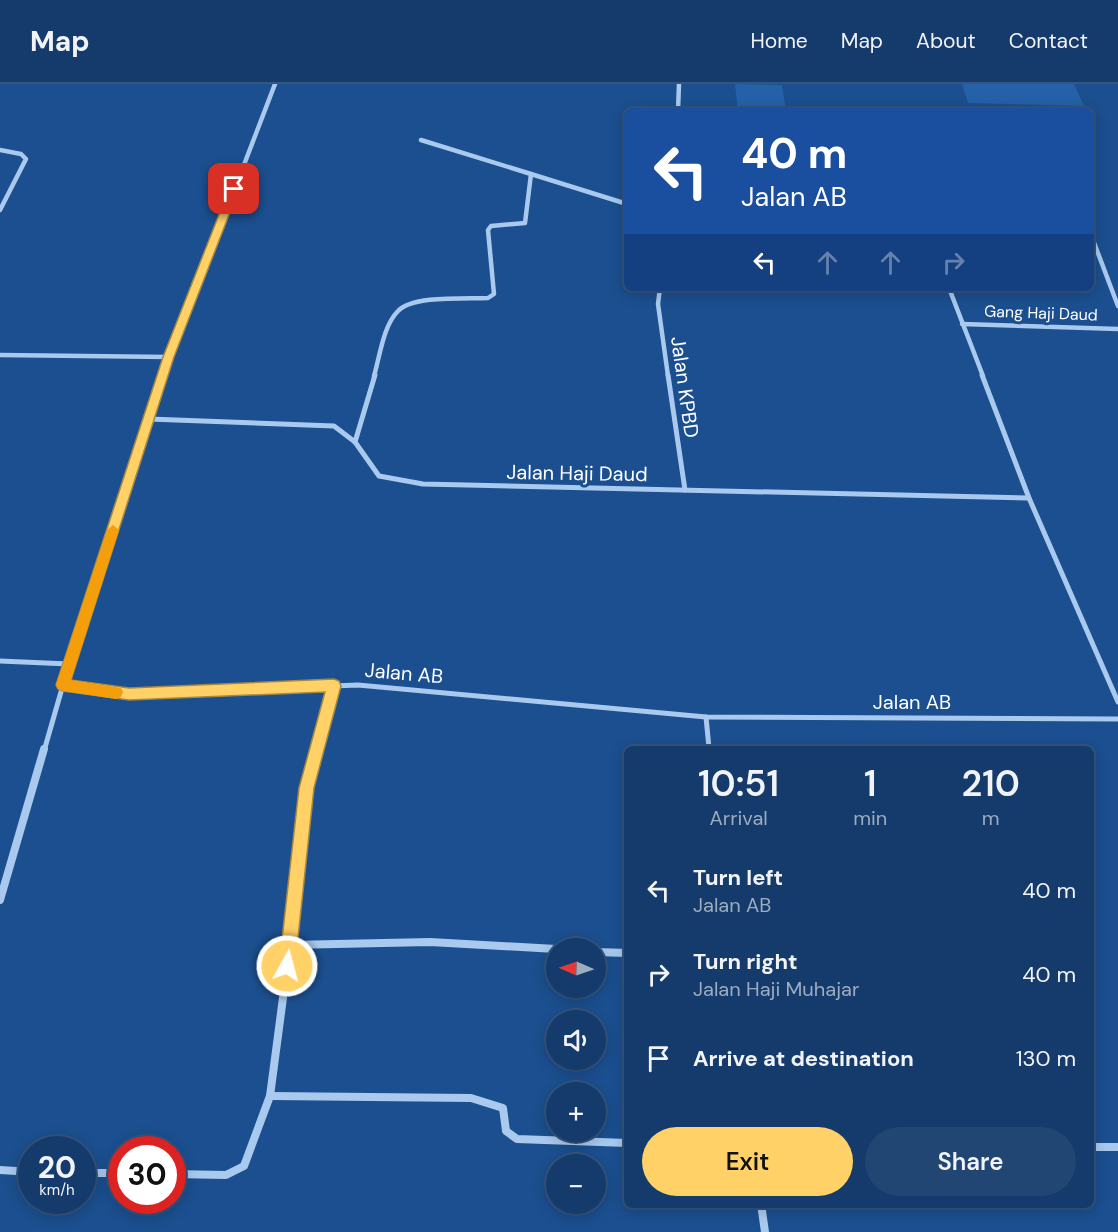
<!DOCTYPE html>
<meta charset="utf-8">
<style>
:root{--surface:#143b6b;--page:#214673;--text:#f1f3f6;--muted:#9dadc1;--line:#33557e;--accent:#ffd166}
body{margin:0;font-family:"DM Sans",sans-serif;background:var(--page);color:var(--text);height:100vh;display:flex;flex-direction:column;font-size:22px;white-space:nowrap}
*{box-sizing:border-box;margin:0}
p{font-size:20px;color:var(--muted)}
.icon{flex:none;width:33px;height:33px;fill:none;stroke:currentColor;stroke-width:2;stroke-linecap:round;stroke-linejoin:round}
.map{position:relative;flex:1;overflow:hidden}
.drawer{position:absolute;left:624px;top:662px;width:470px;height:462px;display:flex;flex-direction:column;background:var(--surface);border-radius:9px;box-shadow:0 3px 15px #0003,0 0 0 2px var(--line)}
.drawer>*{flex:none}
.top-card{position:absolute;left:624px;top:24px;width:470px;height:183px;border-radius:9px;box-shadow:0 3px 15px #0003,0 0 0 2px var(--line);background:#1a4fa0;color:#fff;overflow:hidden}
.needle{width:39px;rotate:272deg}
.controls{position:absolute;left:546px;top:854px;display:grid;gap:12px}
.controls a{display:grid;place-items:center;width:60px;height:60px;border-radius:50%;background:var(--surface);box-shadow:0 3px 15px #0003,0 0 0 2px var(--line);font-size:30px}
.speed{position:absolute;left:18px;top:1052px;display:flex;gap:12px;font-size:30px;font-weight:700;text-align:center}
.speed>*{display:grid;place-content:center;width:78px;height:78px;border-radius:50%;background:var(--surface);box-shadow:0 3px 15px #0003,0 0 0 2px var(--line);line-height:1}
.speed small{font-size:15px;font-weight:400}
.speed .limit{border:9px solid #d22;background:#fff;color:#111}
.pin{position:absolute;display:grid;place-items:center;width:51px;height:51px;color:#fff;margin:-26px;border-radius:12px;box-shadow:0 3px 9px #0006}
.me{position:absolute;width:66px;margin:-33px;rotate:7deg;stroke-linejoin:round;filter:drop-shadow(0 0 4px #0008)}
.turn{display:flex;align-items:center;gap:21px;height:126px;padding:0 18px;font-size:27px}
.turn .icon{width:78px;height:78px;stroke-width:2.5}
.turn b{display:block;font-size:42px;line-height:51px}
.lanes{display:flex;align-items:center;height:57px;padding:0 18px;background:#0003;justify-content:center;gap:30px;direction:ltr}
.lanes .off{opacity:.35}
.eta{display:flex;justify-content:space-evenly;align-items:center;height:102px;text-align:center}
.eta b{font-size:36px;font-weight:600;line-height:42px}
.action{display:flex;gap:12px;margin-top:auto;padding:12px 18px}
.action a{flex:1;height:69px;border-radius:36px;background:var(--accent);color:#111;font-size:24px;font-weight:600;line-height:69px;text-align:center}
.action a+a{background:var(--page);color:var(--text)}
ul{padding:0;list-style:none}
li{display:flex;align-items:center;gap:18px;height:84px;padding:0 18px}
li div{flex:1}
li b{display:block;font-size:22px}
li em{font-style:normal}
header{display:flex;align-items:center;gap:36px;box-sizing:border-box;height:84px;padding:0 30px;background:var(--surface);border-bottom:2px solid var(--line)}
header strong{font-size:28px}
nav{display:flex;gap:33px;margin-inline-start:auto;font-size:21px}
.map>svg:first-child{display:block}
.green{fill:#2461a8}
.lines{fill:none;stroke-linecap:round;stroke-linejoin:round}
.street-far2{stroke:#a9c9ee;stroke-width:4.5}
.street-far1{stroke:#a9c9ee;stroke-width:5}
.street{stroke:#a9c9ee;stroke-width:8}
.route{fill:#ffd166;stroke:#a68842;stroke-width:1.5}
.slow{fill:#f59e0b}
.labels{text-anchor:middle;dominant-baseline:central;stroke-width:6;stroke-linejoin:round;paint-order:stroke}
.far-street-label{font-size:16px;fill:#fff;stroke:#1b4f8f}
.street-label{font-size:20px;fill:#fff;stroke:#1b4f8f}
</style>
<header>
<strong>Map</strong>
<nav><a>Home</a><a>Map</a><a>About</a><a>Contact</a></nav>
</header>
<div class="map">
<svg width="1118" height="1148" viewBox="0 0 1118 1148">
<rect width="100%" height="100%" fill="#1b4f8f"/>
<g class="green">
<polygon points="735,0 782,1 786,27 738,27"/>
<polygon points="962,0 1074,0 1084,22 968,19"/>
</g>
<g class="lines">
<g class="street-far2">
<polyline points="678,27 679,0"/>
<polyline points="0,66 21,70 26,75 0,126"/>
<polyline points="531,90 627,120"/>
<polyline points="1093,156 1118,222"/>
<polyline points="660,204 658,220 668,292"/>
<polyline points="949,204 983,292"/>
<polyline points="962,240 1118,245"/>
<polyline points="0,271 169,273"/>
<polyline points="163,292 275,0"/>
<path d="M374,292C380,272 383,242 398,227C413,211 466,215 488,214L494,210L488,146L491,142L525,139L531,90L421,56"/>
</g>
<g class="street-far1">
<polyline points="668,291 685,406"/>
<polyline points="982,291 1029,414 1118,618"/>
<polyline points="149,335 334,342 355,358 379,392 423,400 1029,414"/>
<polyline points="355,358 375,291"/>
<polyline points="0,577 69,580"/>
<polyline points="63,601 129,610 358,601 706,633 1118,635"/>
<polyline points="706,633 709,664"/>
<polyline points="44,667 69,580 163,291"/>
<polyline points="317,667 334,602"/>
</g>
<g class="street">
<polyline points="0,816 44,665"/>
<polyline points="290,861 307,704 317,665"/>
<polyline points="596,868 627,869"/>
<polyline points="270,1012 471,1014 503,1024 506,1047 517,1055 627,1059"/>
<polyline points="1090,1063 1118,1063"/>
<polyline points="0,1086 32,1088"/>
<polyline points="82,1089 122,1089"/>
<polyline points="172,1090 226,1091 244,1082 270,1012 290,861 430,858 556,865"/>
<polyline points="761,1120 765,1148"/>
</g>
</g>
<polygon class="route" points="234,102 239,105 174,273 71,596 129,604 334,595 339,597 341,602 314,704 295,882 293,888 287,891 281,888 279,882 299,704 325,608 129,616 63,607 58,605 56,601 163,273 229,105"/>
<polygon class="slow" points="113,441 119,446 71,596 121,604 123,608 121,613 116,615 63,607 58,605 56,601 107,446"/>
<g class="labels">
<g class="far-street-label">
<text transform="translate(1041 229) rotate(2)">Gang Haji Daud</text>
</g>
<g class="street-label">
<text transform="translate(685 303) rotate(82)">Jalan KPBD</text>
<text transform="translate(577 389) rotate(1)">Jalan Haji Daud</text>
<text transform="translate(404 589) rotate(5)">Jalan AB</text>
<text x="912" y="618">Jalan AB</text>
</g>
</g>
</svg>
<div class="controls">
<a><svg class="needle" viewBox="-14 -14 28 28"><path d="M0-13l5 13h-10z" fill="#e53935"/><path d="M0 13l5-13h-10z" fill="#9dadc1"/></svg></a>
<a><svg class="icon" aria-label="sound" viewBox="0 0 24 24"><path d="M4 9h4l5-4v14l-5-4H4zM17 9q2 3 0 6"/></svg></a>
<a>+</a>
<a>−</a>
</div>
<div class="speed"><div>20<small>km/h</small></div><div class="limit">30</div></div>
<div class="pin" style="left:234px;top:105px;background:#d93025"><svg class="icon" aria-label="arrive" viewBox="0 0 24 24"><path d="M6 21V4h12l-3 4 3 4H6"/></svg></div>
<svg class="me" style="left:287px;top:882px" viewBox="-20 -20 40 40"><circle r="17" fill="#ffd166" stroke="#fff" stroke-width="3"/><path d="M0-11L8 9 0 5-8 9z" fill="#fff"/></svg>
<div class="top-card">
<div class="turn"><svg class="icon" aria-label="left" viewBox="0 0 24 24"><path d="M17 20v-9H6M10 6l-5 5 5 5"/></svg><div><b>40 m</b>Jalan AB</div></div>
<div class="lanes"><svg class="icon" aria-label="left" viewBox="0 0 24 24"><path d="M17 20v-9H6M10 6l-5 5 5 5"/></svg><svg class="icon off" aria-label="ahead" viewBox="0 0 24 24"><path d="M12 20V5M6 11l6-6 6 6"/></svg><svg class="icon off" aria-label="ahead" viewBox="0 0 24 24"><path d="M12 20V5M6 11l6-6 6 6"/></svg><svg class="icon off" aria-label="right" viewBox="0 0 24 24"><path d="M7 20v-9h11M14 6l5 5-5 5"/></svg></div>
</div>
<section class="drawer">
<div class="eta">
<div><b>10:51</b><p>Arrival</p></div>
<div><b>1</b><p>min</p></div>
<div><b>210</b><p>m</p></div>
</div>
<ul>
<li><svg class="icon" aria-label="left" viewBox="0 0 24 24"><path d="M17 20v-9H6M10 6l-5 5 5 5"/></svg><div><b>Turn left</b><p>Jalan AB</p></div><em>40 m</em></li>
<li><svg class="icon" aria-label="right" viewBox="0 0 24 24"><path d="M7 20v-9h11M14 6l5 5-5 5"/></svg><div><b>Turn right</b><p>Jalan Haji Muhajar</p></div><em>40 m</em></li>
<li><svg class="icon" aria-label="arrive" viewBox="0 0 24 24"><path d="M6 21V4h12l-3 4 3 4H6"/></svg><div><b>Arrive at destination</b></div><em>130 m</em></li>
</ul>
<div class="action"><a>Exit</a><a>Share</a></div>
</section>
</div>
